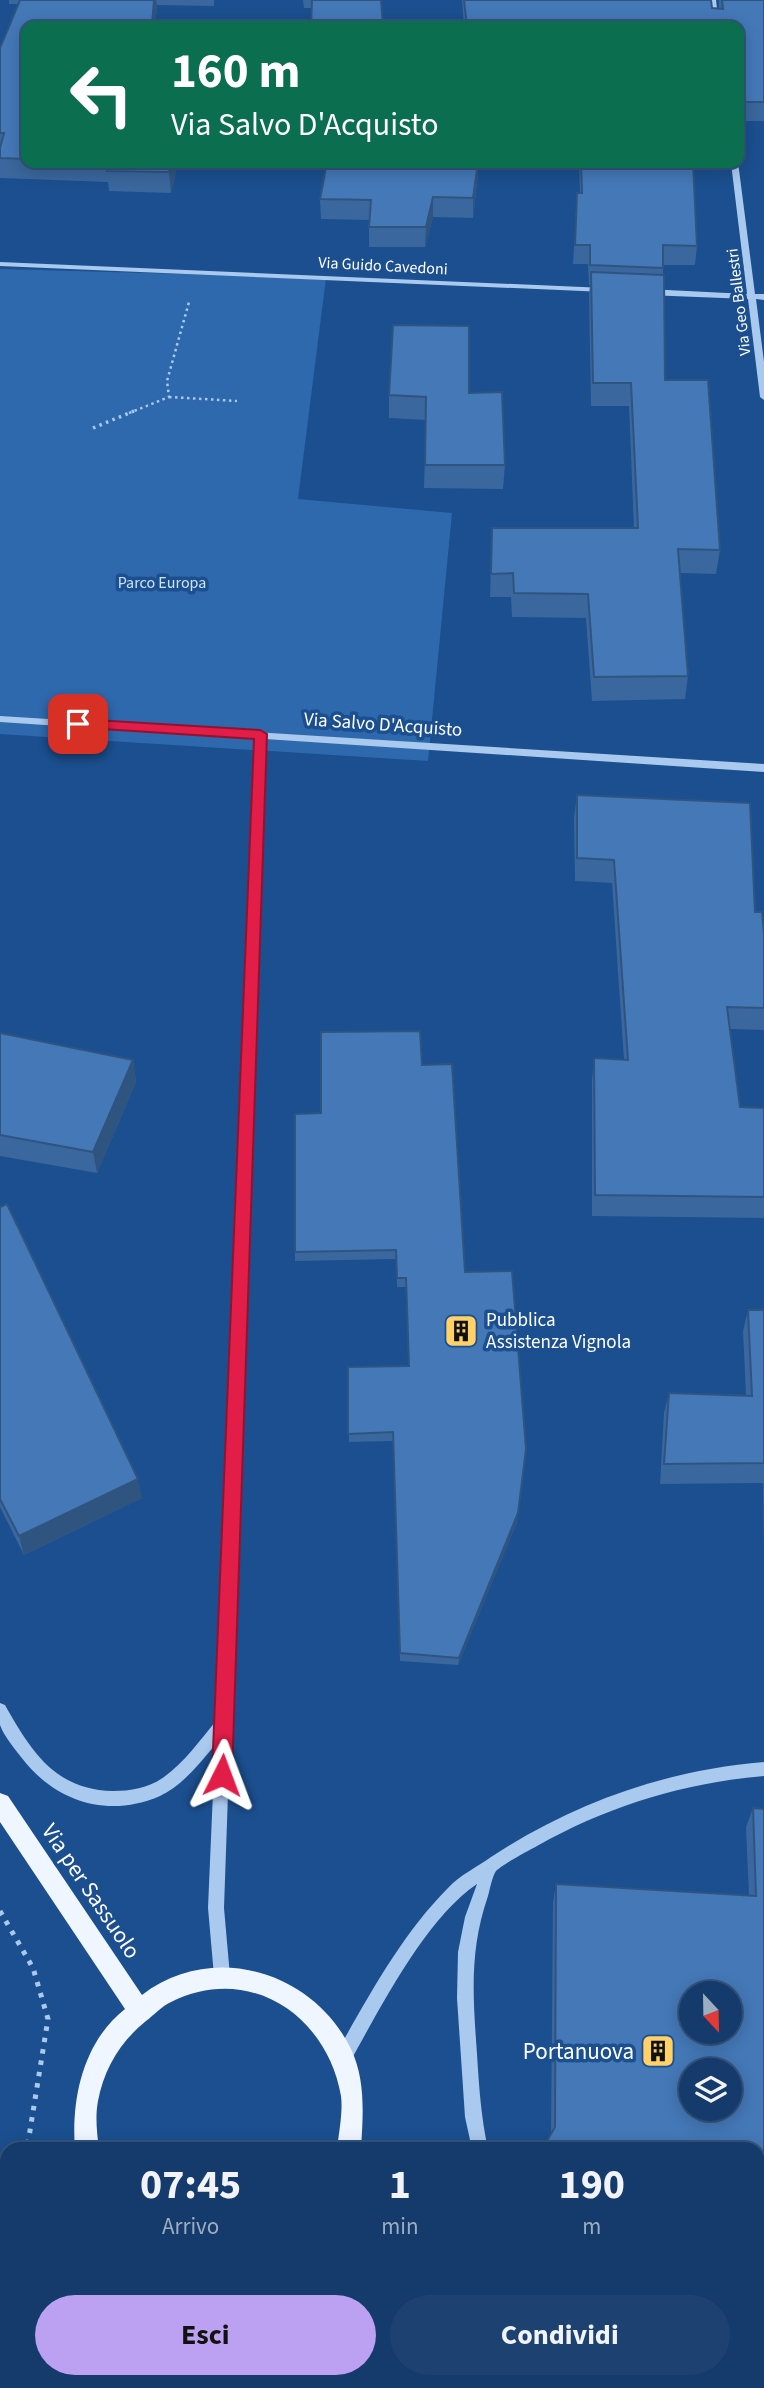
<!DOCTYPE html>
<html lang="it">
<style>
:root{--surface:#143b6b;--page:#1d4271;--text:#f1f3f6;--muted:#9dadc1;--line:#33557e;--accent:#bca0f2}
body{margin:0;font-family:"Source Sans 3",sans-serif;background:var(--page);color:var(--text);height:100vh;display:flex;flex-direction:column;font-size:26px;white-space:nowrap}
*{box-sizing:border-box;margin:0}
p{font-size:23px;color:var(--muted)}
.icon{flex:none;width:38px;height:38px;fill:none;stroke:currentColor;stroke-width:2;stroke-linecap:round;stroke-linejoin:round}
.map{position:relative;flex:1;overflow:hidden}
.drawer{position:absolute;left:0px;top:2142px;width:765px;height:247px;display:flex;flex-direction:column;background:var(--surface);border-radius:21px 21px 0 0;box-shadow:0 4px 18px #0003,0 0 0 2px var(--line)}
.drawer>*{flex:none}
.banner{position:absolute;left:21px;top:21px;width:723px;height:147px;border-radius:14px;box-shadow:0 4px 18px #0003,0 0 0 2px var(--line);background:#0b6e4f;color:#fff;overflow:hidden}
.needle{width:46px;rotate:158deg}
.buttons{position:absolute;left:679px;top:1981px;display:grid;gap:14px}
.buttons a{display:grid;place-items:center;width:63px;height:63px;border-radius:50%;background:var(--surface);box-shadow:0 4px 18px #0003,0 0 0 2px var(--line);font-size:35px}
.pin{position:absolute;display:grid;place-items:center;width:60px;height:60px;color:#fff;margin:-30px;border-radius:14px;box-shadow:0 4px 10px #0006}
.me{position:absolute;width:77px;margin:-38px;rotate:3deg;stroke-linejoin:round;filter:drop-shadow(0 0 5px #0008)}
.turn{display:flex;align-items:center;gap:24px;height:147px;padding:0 35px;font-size:32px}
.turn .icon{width:91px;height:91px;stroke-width:2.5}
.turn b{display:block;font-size:49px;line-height:60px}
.eta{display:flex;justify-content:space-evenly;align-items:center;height:119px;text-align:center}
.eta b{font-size:42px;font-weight:700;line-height:49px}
.primary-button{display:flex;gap:14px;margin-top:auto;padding:14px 35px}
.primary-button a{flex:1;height:80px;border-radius:42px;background:var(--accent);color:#111;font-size:28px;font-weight:700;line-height:80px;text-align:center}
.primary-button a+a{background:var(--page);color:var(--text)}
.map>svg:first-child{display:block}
.green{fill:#2e69ad}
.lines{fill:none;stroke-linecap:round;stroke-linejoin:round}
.path-far2{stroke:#a9c9ee;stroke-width:2.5;stroke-dasharray:2.5 3.5;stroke-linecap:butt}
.path-far1{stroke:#a9c9ee;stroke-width:3.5;stroke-dasharray:2.5 4.5;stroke-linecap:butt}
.path{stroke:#a9c9ee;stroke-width:5;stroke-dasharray:4.5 7;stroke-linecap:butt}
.minor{fill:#a9c9ee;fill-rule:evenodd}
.major{fill:#f0f6ff;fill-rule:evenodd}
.wall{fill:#3a679d}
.shaded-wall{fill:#305480}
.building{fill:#4478b7;stroke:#305480;stroke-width:2;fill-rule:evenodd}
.route{fill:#e11d48;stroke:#92132f;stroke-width:2}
.labels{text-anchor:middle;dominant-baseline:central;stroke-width:7;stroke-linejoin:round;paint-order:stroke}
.far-street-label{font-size:16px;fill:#fff;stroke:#1b4f8f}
.far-park-label{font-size:16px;fill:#cfe3fa;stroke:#1b4f8f}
.street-label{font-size:19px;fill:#fff;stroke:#1b4f8f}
.poi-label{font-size:19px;fill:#fff;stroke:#1b4f8f;text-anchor:start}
.near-street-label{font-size:23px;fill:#fff;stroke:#1b4f8f}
.near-poi-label{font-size:23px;fill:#fff;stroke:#1b4f8f;text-anchor:end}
</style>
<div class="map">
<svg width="764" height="2388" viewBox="0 0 764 2388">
<rect width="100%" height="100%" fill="#1b4f8f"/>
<polygon class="green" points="0,269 326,278 298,499 452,513 428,761 0,734"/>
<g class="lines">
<g class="path-far2">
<polyline points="169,397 237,401"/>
<polyline points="129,413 169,397 167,381 189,302"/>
</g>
<polyline class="path-far1" points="93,428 134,411"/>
<g class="path">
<polyline points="0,1911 33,1968 48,2019 27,2149"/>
<polyline points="410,2382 418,2388"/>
</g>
<g class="minor">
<polygon points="708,0 716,0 719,26 712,26"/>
<polygon points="738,162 755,294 764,294 764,300 756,299 764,362 764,400 760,397 748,299 647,295 643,292 647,289 747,294 731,163"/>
<polygon points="0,262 605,288 609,290 605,292 0,266"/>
<path d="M0,716L764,764V772L265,739L224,1908L230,1976L228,1982L222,1984L216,1982L214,1976L208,1908L215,1745C199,1764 183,1785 160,1796C107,1819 54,1801 21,1757C14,1748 4,1736 0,1725C0,1719 0,1710 0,1703L5,1705C31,1751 55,1790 113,1791C131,1791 149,1788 164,1777C185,1762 200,1740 216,1721L255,739L0,722Z"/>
<path d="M764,1762V1776C683,1783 608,1806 537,1846C528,1851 503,1864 496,1871C492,1877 490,1889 488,1896C469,1951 473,1997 477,2054C479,2086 481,2117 488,2149H472L465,2117L457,1998L458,1952L465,1917L477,1884C426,1918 380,2008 350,2062L344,2064L338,2062L336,2056L338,2050C370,1994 402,1934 448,1888C460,1875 477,1867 491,1857C573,1803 666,1770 764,1762Z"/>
<polygon points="758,2369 764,2372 764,2388 758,2387 751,2382 758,2382"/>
<polygon points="589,2382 673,2382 670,2388 586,2388"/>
</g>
<g class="major">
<path d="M0,1793L8,1796L142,1995C212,1941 313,1971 351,2049C366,2081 363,2115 361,2149H337C339,2132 343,2112 341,2096C327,2015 249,1963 171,2002C162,2006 154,2015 146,2021C120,2042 104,2069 98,2101C95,2117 97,2133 99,2149H75C71,2099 83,2042 125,2009L0,1822Z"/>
<polygon points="521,2382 551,2382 553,2388 523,2388"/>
</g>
</g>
<g class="wall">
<polygon points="9,0 214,0 214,6 157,5 155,26 26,26 26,163 178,163 171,193 109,191 108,182 0,178 0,48 18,4 9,4"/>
<polygon points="303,0 381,0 312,8 304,8"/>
<polygon points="462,0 711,0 712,8 719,9 719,0 764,0 764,121 738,121 738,26 464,26"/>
<polygon points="579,163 693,163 697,246 695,265 663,265 665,380 720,550 716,574 680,573 688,676 685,699 592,701 586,618 512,617 511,597 490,597 492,528 634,528 629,406 591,406 589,295 590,285 589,285 588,264 573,264 577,193 580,193"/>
<polygon points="478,173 473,218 433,217 425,247 369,247 369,220 321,219 320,199"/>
<polygon points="469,393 505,465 503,489 424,488 426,420 389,418 389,395"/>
<polygon points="577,795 755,912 764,934 764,1030 730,1029 740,1107 764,1108 764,1218 592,1216 592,1081 594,1058 624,1060 612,883 575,881 574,818"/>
<polygon points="0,1033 133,1060 136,1082 97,1173 0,1156"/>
<polygon points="422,1065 517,1522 458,1665 400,1661 393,1441 349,1442 348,1367 409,1366 406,1287 397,1287 396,1259 295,1261 295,1252 321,1113"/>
<polygon points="0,1207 142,1498 24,1555 0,1507"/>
<polygon points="748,1310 764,1310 764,1551 763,1483 660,1484 664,1413 669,1393 746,1395 743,1331"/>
<polygon points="753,1808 764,1809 764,2297 758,2297 758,2149 551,2134 553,1902 556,1884 749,1896 746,1827"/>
</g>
<g class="shaded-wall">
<polygon points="154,0 156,0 157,5 155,26 152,26"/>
<polygon points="171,163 178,163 171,193 169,172"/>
<polygon points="478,163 478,173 473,218 473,198"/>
<polygon points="433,197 433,217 425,247 426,227"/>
<polygon points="133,1060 136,1082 97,1173 93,1152"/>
<polygon points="526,1449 517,1522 458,1665 459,1658"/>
<polygon points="138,1479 142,1498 24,1555 19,1536"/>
</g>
<g class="building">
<polygon points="20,0 154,0 152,26 26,26 26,159 0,158 0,148 4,133 0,133 0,48"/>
<polygon points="312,0 381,0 383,26 311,26"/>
<polygon points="464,0 711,0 712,8 723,9 722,0 764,0 764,102 738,102 738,26 467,26"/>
<polygon points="109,163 171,163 169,172 107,171"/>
<polygon points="327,163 478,163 473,198 433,197 426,227 369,227 371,200 320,199"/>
<polygon points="581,163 693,163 697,246 663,245 663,268 590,265 590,245 575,245 577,193 582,193"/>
<polygon points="591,272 664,275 665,380 708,380 720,550 678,549 688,676 594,677 588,594 514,593 513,573 491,574 492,528 638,528 631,383 593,383"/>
<polygon points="393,325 469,326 469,393 502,392 505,465 425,465 426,397 389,395"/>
<polygon points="577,795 750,803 755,912 762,912 764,934 764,1008 727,1007 740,1107 764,1108 764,1197 595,1195 594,1058 628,1060 614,860 577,858"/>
<polygon points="420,1031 422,1065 452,1064 465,1272 512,1271 526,1449 518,1513 459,1658 400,1653 393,1432 348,1434 348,1367 409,1366 406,1278 397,1278 396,1250 295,1252 295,1114 321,1113 321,1032"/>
<polygon points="0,1033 133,1060 93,1152 0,1135"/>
<polygon points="7,1204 138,1479 19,1536 0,1499 0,1207"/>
<polygon points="748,1310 764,1310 764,1463 664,1464 669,1393 752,1396"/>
<path d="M753,1808L764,1809V2286L760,2285L758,2237V2149L543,2148L555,2127L556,1884L756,1896ZM691,1993H730V2032H691ZM691,2070H730V2109H691Z"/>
</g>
<polygon class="route" points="78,719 260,730 267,734 232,1775 229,1781 222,1784 215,1781 212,1775 254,739 73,727 73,721"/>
<defs>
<symbol id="building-square" viewBox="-11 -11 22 22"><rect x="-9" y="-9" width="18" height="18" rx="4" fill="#ffd166" stroke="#1b4f8f"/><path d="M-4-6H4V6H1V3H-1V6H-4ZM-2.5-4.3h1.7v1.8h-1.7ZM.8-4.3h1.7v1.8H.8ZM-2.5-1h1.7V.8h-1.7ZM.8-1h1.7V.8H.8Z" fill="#111"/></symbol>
</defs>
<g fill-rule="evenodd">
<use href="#building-square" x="442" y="1312" width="38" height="38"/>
<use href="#building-square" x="639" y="2032" width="38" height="38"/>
</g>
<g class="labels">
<g class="far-street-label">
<text transform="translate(383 266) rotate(3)">Via Guido Cavedoni</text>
<text transform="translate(739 302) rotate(-97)">Via Geo Ballestri</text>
</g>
<g class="far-park-label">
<text x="162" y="583">Parco Europa</text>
</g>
<g class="street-label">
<text transform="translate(383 725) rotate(4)">Via Salvo D'Acquisto</text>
</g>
<g class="poi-label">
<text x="486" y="1320">Pubblica<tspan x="486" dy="22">Assistenza Vignola</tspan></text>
</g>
<g class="near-street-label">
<text transform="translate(91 1891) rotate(56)">Via per Sassuolo</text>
</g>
<g class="near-poi-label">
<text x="634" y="2051">Portanuova</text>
</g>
</g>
</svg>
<div class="buttons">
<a><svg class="needle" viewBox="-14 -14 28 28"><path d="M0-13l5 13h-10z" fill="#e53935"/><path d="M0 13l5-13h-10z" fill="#9dadc1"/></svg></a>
<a><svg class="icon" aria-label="layers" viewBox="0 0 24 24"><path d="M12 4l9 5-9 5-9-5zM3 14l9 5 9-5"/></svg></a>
</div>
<div class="pin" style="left:78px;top:724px;background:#d93025"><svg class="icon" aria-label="arrive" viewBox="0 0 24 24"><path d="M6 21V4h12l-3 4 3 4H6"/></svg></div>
<svg class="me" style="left:222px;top:1775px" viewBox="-20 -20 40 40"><path d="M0-17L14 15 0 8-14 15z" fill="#e11d48" stroke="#fff" stroke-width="4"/></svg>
<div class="banner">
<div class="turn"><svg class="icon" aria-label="left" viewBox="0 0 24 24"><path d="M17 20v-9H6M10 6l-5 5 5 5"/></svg><div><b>160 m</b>Via Salvo D'Acquisto</div></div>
</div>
<section class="drawer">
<div class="eta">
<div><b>07:45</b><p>Arrivo</p></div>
<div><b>1</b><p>min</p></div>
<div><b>190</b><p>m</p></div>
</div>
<div class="primary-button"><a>Esci</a><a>Condividi</a></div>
</section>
</div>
